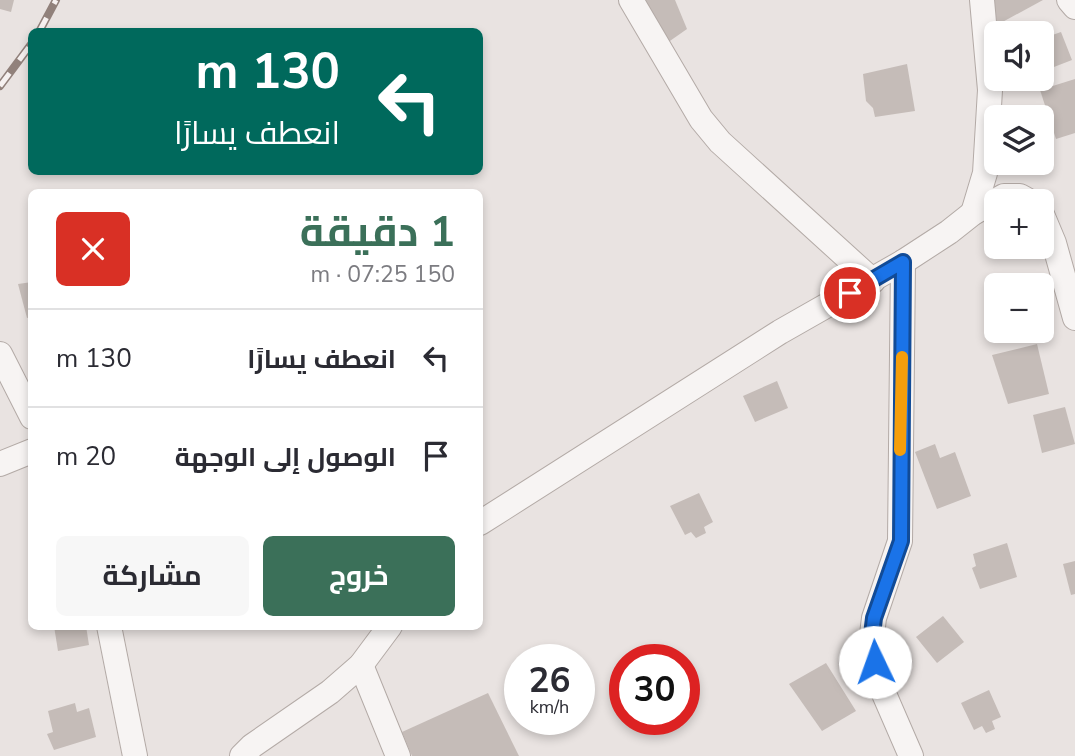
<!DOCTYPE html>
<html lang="ar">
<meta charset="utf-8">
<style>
:root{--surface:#fff;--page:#f7f7f7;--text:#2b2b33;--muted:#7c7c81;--line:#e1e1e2;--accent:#3b7059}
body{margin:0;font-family:"Nunito Sans",Cairo,sans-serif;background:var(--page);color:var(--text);direction:rtl;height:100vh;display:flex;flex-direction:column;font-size:26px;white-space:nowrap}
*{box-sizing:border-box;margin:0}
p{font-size:23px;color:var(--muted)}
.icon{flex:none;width:38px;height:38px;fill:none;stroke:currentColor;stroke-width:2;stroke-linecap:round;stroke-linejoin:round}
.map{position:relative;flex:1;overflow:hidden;direction:ltr}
.side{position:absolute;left:28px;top:189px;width:455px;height:441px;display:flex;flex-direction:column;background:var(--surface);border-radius:10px;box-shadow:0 4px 10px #0003;direction:rtl}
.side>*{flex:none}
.banner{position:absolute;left:28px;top:28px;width:455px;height:147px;border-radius:10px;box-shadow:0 4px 10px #0003;direction:rtl;background:#00695c;color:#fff;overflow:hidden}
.buttons{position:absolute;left:984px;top:21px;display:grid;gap:14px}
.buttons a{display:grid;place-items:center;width:70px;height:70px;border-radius:10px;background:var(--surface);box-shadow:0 4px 10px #0003;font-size:35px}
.speed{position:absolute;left:504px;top:644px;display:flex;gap:14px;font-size:35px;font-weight:700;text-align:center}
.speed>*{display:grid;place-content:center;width:91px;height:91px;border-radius:50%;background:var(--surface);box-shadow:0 4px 10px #0003;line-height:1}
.speed small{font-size:18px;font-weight:400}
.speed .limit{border:10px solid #d22;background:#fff;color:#111}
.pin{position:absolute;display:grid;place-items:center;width:60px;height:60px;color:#fff;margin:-30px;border:4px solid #fff;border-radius:50%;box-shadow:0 2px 7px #0007}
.me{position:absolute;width:77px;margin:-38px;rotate:357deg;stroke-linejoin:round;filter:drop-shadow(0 0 5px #0008)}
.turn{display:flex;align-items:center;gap:24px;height:147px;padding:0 28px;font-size:32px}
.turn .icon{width:91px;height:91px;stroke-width:2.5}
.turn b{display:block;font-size:49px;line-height:60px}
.round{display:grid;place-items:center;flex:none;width:74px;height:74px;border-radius:10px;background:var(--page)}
.summary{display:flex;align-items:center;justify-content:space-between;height:119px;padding:0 28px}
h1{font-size:42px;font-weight:700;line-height:52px;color:var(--accent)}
.action{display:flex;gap:14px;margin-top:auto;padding:14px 28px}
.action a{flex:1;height:80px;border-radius:10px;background:var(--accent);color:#fff;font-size:28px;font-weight:700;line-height:80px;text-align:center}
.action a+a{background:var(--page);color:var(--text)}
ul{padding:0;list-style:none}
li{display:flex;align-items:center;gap:21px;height:98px;padding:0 28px;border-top:2px solid var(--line)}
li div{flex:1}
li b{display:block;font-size:26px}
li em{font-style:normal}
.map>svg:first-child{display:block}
.building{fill:#c5bcb8}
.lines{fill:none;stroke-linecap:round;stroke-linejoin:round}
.minor-casing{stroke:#b3aaa6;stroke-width:26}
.minor{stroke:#f7f4f3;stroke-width:24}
.rail-casing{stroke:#91817b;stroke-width:8}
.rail{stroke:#f6f1f0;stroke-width:5;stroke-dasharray:16;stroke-linecap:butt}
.route-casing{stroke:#114b97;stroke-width:18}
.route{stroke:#1a73e8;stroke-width:12}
.slow{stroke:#f59e0b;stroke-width:12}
</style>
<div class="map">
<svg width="1075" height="756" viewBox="0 0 1075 756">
<rect width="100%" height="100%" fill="#e9e3e1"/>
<g class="building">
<polygon points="0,0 14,0 11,12 0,9"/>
<polygon points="641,0 675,0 687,29 667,43"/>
<polygon points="994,0 1043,0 997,25"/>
<polygon points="1061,32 1072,60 1041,72 1041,57 1043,56 1041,39"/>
<polygon points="907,64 915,111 875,117 873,108 866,101 863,74"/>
<polygon points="1075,79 1075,133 1056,139 1040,90"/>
<polygon points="32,282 32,317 27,318 18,284"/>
<polygon points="1037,344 1049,394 1008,404 992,355"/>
<polygon points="777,381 788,408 755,422 743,396"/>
<polygon points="1065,407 1075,444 1042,453 1033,415"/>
<polygon points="935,444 940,458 955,452 971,496 937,509 915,452"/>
<polygon points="699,493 713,522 704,527 706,533 696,538 691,532 685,535 670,506"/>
<polygon points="1007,543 1017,577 980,589 972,568 976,566 973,554"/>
<polygon points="1075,561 1075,594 1071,595 1063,564"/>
<polygon points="943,616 964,642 937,663 916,637"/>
<polygon points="54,626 86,626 89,645 58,651"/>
<polygon points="826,663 856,711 822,731 789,684"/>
<polygon points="989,690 1001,717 992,721 995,729 986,733 982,726 974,730 961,703"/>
<polygon points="488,693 519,756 412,756 402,732"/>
<polygon points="75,703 77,712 89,708 96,737 54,750 47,734 53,732 48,711"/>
</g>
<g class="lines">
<defs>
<g id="minor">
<polyline points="631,0 701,119 720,142 873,281"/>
<polyline points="1069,0 1075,7"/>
<polyline points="1041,212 1054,243 1075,318"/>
<polyline points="973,213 985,173 990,90 982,0"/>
<polyline points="903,262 900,541 874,618 871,643 878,680 911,756"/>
<polyline points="0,354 32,417"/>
<polyline points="0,464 32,451"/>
<polyline points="480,523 780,332 903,262 949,232 973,213 1004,196 1020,196 1029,201"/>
<polyline points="109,626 135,756"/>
<polyline points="361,665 398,756"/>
<polyline points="242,756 252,746 330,692 361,665 390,626"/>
</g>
</defs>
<use href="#minor" class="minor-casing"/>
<use href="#minor" class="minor"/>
<defs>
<g id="rail">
<polyline points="39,32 56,0"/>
<polyline points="0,86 32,43"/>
</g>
</defs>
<use href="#rail" class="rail-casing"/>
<use href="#rail" class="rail"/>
</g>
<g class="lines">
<defs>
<polyline id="route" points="850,293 903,262 901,541 874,618 871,643 875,662"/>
</defs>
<use href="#route" class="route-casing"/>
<use href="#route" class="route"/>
<polyline class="slow" points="900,450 902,357"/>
</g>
</svg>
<div class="buttons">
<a><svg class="icon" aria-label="sound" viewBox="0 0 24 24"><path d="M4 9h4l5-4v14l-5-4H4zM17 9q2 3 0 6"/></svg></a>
<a><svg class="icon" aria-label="layers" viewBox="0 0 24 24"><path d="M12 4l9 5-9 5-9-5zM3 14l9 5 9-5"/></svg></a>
<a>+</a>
<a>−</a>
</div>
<div class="speed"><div>26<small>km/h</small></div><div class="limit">30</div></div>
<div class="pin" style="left:850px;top:293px;background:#d93025"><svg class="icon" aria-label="arrive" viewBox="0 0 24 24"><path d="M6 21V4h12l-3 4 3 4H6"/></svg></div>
<svg class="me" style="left:875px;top:662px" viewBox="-20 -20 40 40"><circle r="19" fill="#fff"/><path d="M0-13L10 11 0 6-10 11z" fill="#1a73e8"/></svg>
<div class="banner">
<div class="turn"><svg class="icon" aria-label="left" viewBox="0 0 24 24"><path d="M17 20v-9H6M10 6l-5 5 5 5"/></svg><div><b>130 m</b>انعطف يسارًا</div></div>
</div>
<section class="side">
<div class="summary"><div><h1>1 دقيقة</h1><p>150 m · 07:25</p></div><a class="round" style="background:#d93025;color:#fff"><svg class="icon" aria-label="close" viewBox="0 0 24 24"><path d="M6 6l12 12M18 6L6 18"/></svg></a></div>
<ul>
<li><svg class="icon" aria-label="left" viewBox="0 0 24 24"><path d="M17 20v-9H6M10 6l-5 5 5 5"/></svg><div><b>انعطف يسارًا</b></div><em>130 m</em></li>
<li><svg class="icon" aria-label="arrive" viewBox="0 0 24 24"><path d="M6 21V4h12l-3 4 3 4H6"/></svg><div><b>الوصول إلى الوجهة</b></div><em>20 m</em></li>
</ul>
<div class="action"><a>خروج</a><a>مشاركة</a></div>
</section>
</div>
